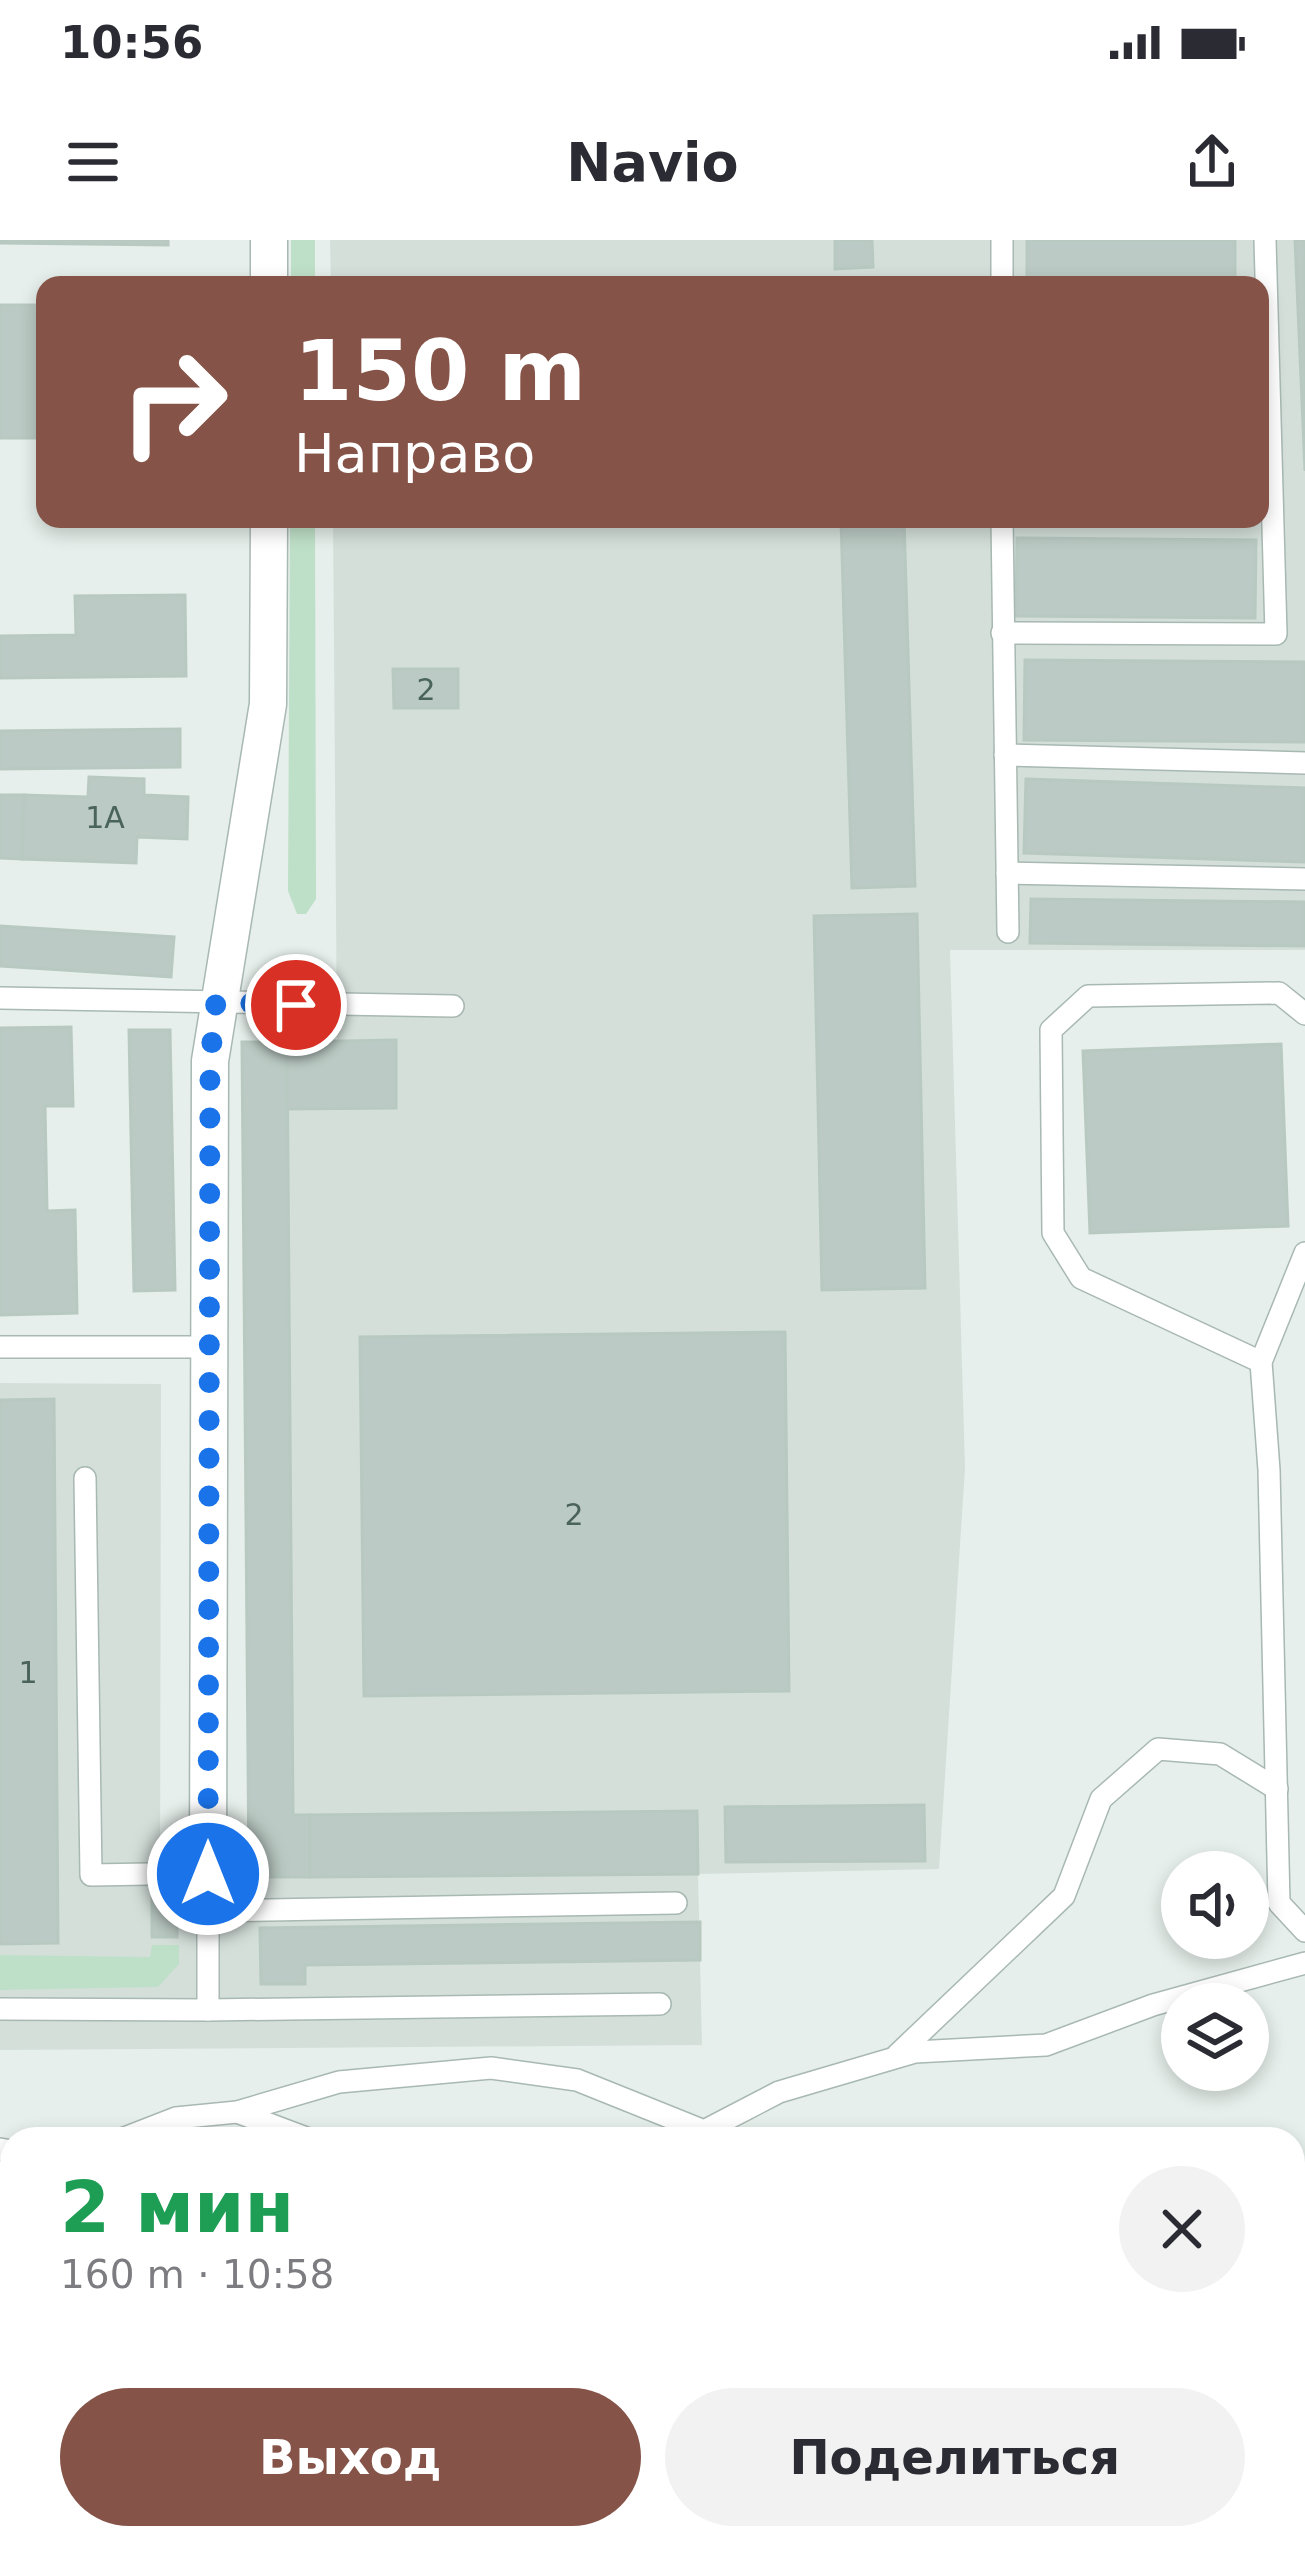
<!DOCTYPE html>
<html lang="ru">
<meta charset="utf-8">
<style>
:root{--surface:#fff;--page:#f2f2f3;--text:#2b2b33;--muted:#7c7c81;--accent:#855347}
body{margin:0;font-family:"DejaVu Sans",sans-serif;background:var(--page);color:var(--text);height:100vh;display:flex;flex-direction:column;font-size:45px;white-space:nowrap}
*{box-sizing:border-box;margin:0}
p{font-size:39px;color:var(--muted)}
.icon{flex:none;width:66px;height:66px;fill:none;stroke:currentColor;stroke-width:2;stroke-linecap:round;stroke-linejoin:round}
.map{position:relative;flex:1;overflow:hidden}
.side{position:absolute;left:0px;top:1887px;width:1305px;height:423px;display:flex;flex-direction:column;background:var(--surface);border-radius:36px 36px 0 0;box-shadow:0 6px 18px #0003}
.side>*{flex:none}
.guide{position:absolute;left:36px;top:36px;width:1233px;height:252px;border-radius:24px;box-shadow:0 6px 18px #0003;background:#855347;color:#fff;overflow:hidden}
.buttons{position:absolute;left:1161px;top:1611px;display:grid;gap:24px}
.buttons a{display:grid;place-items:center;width:108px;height:108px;border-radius:50%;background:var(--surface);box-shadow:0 6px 18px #0003;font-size:60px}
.pin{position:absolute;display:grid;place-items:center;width:102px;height:102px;color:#fff;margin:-51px;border:6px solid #fff;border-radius:50%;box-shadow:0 3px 12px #0007}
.me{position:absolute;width:132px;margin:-66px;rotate:0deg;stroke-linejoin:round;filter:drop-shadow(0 0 9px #0008)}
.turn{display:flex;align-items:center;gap:42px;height:252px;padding:0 60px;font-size:54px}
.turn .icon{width:156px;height:156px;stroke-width:2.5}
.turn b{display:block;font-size:84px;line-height:102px}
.round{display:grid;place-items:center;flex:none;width:126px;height:126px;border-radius:63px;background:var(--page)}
.overview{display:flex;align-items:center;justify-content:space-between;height:204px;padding:0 60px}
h1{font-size:72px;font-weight:800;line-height:90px;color:#1e9e55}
.button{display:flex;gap:24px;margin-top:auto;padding:24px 60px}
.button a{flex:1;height:138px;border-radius:72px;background:var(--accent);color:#fff;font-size:48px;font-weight:800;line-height:138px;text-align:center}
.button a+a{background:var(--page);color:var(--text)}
.status{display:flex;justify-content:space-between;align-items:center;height:84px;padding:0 60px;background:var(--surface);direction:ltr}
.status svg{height:33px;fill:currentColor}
header{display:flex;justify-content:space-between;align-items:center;height:156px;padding:0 60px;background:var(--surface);font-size:54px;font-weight:800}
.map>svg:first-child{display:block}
.built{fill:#d4dfda}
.green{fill:#bfe0c8}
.building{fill:#bbcac4;stroke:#b8c9c2;stroke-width:3}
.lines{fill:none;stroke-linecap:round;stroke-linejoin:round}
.service-casing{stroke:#a8b8b2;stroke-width:24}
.minor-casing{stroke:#a8b8b2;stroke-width:39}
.service{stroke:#fff;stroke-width:21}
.minor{stroke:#fff;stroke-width:36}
.route{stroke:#1a73e8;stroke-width:21;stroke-dasharray:0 37.8}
.labels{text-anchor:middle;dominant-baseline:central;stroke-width:12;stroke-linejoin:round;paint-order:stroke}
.number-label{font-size:30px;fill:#4a645c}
</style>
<div class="status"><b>10:56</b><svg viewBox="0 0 49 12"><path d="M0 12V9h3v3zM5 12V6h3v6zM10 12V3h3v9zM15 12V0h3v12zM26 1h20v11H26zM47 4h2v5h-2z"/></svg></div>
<header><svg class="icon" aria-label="menu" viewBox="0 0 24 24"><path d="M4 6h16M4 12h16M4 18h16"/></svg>Navio<svg class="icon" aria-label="share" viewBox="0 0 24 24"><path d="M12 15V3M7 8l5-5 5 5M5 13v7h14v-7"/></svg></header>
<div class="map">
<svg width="1305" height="2309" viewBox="0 0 1305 2309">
<rect width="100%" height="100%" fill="#e6efeb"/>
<polygon class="built" points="330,0 1305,0 1305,710 950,710 965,1228 939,1629 698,1634 702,1805 0,1810 0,1143 161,1144 160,1651 249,1651 249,1637 310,1637 310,1575 293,1575 287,802 337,800 333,279 1260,279 1260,45 331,45"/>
<g class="green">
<rect x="291" y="0" width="24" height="45"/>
<polygon points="290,279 315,279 316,659 306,674 297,674 288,651"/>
<polygon points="152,1705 179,1705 179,1724 158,1747 0,1750 0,1715 150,1717"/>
<polygon points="0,1929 12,1935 12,2298 73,2298 73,2309 0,2309"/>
<polygon points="1293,2162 1305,2164 1305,2309 1138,2309 1139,2298 1293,2298"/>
<polygon points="148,2298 329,2298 329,2309 144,2309"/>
</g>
<g class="building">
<polygon points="0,0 168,0 168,5 0,3"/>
<polygon points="835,0 872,0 873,27 835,29"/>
<rect x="1027" y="0" width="208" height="45"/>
<polygon points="1295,0 1305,0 1305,231"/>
<rect x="0" y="65" width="45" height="133"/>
<polygon points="841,279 904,279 915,646 852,648"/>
<polygon points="1017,298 1256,300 1255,378 1016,376"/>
<polygon points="185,355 186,436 0,438 0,396 76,395 75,356"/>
<polygon points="1025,420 1305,422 1305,502 1024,500"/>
<polygon points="393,429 458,429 458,468 394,468"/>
<polygon points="180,489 180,527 0,529 0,491"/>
<polygon points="89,537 144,539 144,555 188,557 187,599 137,597 136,623 22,619 24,555 88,557"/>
<polygon points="1026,539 1305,548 1305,622 1024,613"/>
<polygon points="0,555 24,555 22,619 0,618"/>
<polygon points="1031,659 1305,662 1305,706 1030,703"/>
<polygon points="917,674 925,1048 822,1050 814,676"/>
<polygon points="0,686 174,697 171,737 0,726"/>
<polygon points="71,787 73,866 45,866 47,971 75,970 77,1073 0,1075 0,788"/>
<polygon points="129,790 170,790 175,1050 134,1051"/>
<polygon points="396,800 396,868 287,869 287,802"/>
<polygon points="242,802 287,802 293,1575 310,1575 310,1637 249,1637"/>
<polygon points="1281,804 1288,986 1090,993 1083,811"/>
<polygon points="785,1092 789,1451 364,1456 360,1097"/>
<polygon points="54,1159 58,1703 0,1704 0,1160"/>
<polygon points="924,1565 925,1621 726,1622 725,1567"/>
<polygon points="697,1571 698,1634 310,1637 310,1575"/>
<rect x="152" y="1657" width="25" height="40"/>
<polygon points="700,1682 700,1720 305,1725 305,1744 261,1744 260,1688"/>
</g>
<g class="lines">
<defs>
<g id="service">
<polyline points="1002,0 1002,45"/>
<polyline points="1002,279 1008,692"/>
<polyline points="1002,393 1276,394 1265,0"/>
<polyline points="1005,515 1305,523"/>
<polyline points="1007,633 1305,639"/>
<polyline points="0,758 453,766"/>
<polyline points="1305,1013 1261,1122 1269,1230 1279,1663 1305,1691"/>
<polyline points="0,1107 211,1107"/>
<polyline points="1261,1122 1081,1038 1053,993 1051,790 1088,756 1279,753 1305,774"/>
<polyline points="207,1671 676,1663"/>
<polyline points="0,1769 208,1770 208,1633 91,1635 85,1238"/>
<polyline points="208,1770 660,1764"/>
<polyline points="897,1815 1064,1656 1101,1559 1158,1509 1220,1514 1277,1549"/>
<polyline points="237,1872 309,1899"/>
<polyline points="122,1899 176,1878 237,1872 339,1842 491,1828 577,1840 704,1891 779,1852 915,1812 1046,1805 1153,1765 1305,1723"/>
<polyline points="0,1909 12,1911"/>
<polyline points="88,2309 88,2298"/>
</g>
<g id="minor">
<polyline points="269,0 269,45"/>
<polyline points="208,1633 210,821 268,464 269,279"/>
</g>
</defs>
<use href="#service" class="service-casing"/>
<use href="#minor" class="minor-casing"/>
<use href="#service" class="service"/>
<use href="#minor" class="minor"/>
</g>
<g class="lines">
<polyline class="route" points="208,1634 210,821 216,762 296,765"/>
</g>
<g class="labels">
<g class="number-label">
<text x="426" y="449">2</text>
<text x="105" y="577">1А</text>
<text x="574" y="1274">2</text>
<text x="28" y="1432">1</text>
</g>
</g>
</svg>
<div class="buttons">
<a><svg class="icon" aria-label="sound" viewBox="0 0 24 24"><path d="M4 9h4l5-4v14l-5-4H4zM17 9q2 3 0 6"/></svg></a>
<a><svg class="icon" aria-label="layers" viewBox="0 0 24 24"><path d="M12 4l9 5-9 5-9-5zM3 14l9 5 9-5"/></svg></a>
</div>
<div class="pin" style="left:296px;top:765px;background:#d93025"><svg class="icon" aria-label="arrive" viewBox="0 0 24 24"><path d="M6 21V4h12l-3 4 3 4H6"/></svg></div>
<svg class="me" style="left:208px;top:1634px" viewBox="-20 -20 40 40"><circle r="17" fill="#1a73e8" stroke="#fff" stroke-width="3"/><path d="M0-11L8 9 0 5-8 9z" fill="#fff"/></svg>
<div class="guide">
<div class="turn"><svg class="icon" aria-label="right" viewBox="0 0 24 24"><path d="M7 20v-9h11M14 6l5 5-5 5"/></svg><div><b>150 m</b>Направо</div></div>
</div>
<section class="side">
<div class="overview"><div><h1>2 мин</h1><p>160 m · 10:58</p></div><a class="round"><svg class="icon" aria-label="close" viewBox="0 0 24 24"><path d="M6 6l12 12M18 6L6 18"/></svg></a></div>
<div class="button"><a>Выход</a><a>Поделиться</a></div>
</section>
</div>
